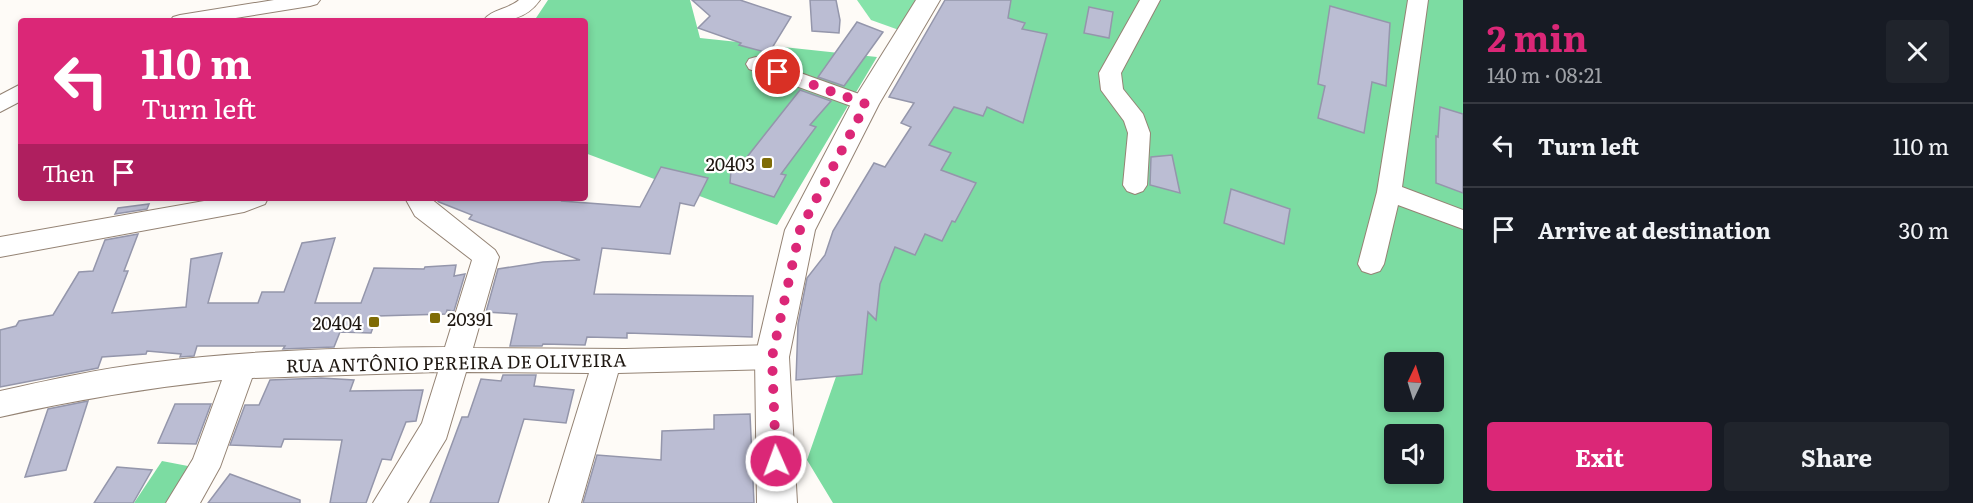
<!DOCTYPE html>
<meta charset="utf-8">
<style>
:root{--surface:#171b24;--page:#20242c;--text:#f1f3f6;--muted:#9ea1a6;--line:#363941;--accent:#db2777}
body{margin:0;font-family:Literata,serif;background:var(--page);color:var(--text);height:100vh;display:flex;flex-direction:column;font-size:22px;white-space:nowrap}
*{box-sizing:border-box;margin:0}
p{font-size:20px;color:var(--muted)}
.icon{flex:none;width:33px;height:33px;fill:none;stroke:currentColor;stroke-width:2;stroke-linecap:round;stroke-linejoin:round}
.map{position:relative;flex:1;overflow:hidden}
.side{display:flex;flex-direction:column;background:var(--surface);width:510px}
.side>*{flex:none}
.top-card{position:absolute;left:18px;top:18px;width:570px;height:183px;border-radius:6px;box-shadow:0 3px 9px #0003;background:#db2777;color:#fff;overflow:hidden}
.needle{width:39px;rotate:4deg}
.buttons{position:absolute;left:1384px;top:352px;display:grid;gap:12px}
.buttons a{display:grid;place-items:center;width:60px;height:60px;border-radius:6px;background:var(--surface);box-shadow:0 3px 9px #0003;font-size:30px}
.pin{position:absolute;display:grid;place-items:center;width:51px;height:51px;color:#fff;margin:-26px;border:3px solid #fff;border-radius:50%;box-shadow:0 2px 6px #0007}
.me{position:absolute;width:66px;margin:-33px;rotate:358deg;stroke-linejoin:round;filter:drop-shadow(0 0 4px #0008)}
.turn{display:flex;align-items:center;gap:21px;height:126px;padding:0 24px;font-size:27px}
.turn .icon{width:78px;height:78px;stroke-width:2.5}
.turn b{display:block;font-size:42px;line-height:51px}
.then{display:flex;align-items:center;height:57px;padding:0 24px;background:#0003;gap:12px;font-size:22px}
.round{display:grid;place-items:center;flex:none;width:63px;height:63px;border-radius:6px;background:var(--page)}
.head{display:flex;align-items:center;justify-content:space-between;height:102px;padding:0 24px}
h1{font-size:36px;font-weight:700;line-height:45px;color:var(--accent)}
.cta{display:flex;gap:12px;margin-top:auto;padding:12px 24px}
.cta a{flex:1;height:69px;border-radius:6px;background:var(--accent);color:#fff;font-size:24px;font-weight:700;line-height:69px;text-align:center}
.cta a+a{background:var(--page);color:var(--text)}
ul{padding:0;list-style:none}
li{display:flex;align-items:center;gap:18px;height:84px;padding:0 24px;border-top:2px solid var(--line)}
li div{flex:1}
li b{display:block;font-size:22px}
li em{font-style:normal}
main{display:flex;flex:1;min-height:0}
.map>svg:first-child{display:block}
.green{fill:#86e3aa}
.forest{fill:#7cdca2;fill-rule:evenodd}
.building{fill:#bbbdd3;stroke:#9496ab;stroke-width:1.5}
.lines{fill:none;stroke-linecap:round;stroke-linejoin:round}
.minor-casing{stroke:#948374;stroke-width:2}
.tertiary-casing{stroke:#948374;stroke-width:2}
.minor{fill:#fff;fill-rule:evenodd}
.tertiary{fill:#fff;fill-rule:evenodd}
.route{stroke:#db2777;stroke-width:10;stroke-dasharray:0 18}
.poi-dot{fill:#7f6c06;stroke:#fff;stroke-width:2}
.labels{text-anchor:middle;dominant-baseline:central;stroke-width:4.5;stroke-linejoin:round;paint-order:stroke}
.poi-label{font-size:18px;fill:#1e1711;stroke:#fff;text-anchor:end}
.street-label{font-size:18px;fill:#1e1711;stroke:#fff}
</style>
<main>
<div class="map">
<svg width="1463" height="503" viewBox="0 0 1463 503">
<rect width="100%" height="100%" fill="#fefbf7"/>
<polygon class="green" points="857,0 919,0 899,30 871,20"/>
<g class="forest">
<polygon points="548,0 690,0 700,38 877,57 777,225 585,153 585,21 534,21"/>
<path d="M967,0H1463V503H833L807,460ZM1395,363H1434V402H1395ZM1395,435H1434V474H1395Z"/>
<polygon points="162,461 193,467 165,503 134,503"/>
</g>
<g class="building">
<polygon points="692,0 740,0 791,17 769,53 739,45 741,43 698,28 710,16"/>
<polygon points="810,0 836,0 840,20 839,33 812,31"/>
<polygon points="945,0 1011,0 1008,18 1025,23 1022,29 1047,34 1023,123 987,107 983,116 954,107 929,145 951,153 941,170 976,183 955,222 952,221 942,241 925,234 915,255 895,247 880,284 876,320 868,312 862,374 796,380 798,324 807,278 825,255 833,231 874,163 885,167 911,127 901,123 914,103 889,97"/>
<polygon points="1330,6 1390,23 1386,86 1372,82 1364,133 1318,118 1325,86 1318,84"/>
<polygon points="1089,7 1113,12 1109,38 1084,33"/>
<polygon points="857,22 883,32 844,86 818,77"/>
<polygon points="800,90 831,101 810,125 816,127 781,174 786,175 774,197 730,183 732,158 743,162"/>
<polygon points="1440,107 1463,114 1463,193 1436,183 1436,136 1438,137"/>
<polygon points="1172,155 1180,193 1150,185 1151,157"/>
<polygon points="661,167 708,178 694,206 680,203 670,254 602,248 594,294 753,296 752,337 627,333 627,338 587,337 585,345 543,344 542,346 510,346 517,314 486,312 498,269 543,262 580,260 469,219 472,215 439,202 435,198 564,198 562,201 640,207"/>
<polygon points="1231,189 1290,209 1284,244 1224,223"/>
<polygon points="149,204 147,209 115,214 118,208"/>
<polygon points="138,234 124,271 128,271 112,313 186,307 191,259 222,253 208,303 258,303 262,292 284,292 302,243 335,238 315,303 361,303 374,268 424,269 425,267 456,265 454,276 465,274 454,311 447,310 446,314 377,316 371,333 340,332 334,347 283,349 285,346 197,346 194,356 180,357 181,354 147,351 146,354 102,357 98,368 0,387 0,330 16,326 19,321 53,315 79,272 93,271 105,240"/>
<polygon points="503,375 536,375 534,386 574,390 566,423 524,419 498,503 430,503 462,417 468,417 481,379 501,381"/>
<polygon points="321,378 354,380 350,391 423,390 416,421 406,422 391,460 382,459 366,503 330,503 342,440 284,439 281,447 230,445 245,405 259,405 270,380"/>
<polygon points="88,401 66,470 25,477 48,409"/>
<polygon points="175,404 211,404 196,444 158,443"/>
<polygon points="750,414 754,503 583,503 597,455 661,460 662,431 714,429 714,415"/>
<polygon points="117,467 152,470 133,503 94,503"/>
<polygon points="230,474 300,500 300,503 208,503"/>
</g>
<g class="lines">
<defs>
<g id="minor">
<polygon points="274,0 320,0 317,4 310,6 217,21 170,21 173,17 180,15"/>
<path d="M519,0H540C525,21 506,21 483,21C490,10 509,9 519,0Z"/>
<polygon points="1140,0 1160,0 1121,73 1123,89 1143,114 1150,133 1147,185 1143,191 1135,194 1127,191 1123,185 1128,133 1124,121 1101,90 1099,73"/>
<polygon points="1408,0 1428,0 1402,187 1463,210 1463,229 1398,205 1384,264 1380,271 1371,274 1362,271 1358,264 1377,192"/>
<polygon points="756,57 873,99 876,104 873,109 865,111 749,69 746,64 749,59"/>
<polygon points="21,84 21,101 0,112 0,95"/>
<polygon points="221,198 268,198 265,204 244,212 0,257 0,237"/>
<path d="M405,198H430L495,250L499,257L473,348L625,349L772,345L782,348L786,357L782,366L772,369L618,373L581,503H549L589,373L466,372L446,439L407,503H373L422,423L438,372L252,378L220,467L200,503H166L193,459L222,380C147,388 74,400 0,417V391C49,380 98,369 149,363C247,350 346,348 445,347L472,260L415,216Z"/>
</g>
<polygon id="tertiary" points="916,0 940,0 879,104 815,230 789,357 797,503 757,503 755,357 785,230 851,104"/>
</defs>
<use href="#minor" class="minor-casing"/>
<use href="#tertiary" class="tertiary-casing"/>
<use href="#minor" class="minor"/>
<use href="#tertiary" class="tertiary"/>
</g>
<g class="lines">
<polyline class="route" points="776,461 772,357 800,230 866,104 778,72"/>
</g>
<g class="poi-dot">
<rect x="761" y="157" width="12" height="12" rx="3"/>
<rect x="429" y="312" width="12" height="12" rx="3"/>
<rect x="368" y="316" width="12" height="12" rx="3"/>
</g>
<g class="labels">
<g class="poi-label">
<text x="755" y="163">20403</text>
<text x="447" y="318" text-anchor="start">20391</text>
<text x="362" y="322">20404</text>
</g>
<g class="street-label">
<text transform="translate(456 362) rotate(-1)">RUA ANTÔNIO PEREIRA DE OLIVEIRA</text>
</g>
</g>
</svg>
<div class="buttons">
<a><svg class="needle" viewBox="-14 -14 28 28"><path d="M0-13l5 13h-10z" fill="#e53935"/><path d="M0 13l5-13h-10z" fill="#9ea1a6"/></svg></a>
<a><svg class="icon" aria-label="sound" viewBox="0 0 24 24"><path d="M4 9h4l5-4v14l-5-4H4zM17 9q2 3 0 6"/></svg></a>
</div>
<div class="pin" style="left:778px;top:72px;background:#d93025"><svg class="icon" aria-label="arrive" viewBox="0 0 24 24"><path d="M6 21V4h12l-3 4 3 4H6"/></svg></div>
<svg class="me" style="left:776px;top:461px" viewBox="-20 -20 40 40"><circle r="17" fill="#db2777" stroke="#fff" stroke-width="3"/><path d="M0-11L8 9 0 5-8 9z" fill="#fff"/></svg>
<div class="top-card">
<div class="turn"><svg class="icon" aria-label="left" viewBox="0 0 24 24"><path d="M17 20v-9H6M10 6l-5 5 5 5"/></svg><div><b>110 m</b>Turn left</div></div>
<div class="then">Then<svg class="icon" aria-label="arrive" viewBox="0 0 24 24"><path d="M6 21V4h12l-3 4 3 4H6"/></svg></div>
</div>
</div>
<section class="side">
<div class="head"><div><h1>2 min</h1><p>140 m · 08:21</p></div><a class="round"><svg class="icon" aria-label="close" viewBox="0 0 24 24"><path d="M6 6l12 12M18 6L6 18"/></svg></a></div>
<ul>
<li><svg class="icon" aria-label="left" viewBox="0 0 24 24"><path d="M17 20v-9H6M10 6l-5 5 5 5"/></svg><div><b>Turn left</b></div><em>110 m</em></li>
<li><svg class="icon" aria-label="arrive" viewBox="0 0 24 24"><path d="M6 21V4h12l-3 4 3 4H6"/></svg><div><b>Arrive at destination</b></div><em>30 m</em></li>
</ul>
<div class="cta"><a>Exit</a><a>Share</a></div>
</section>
</main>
